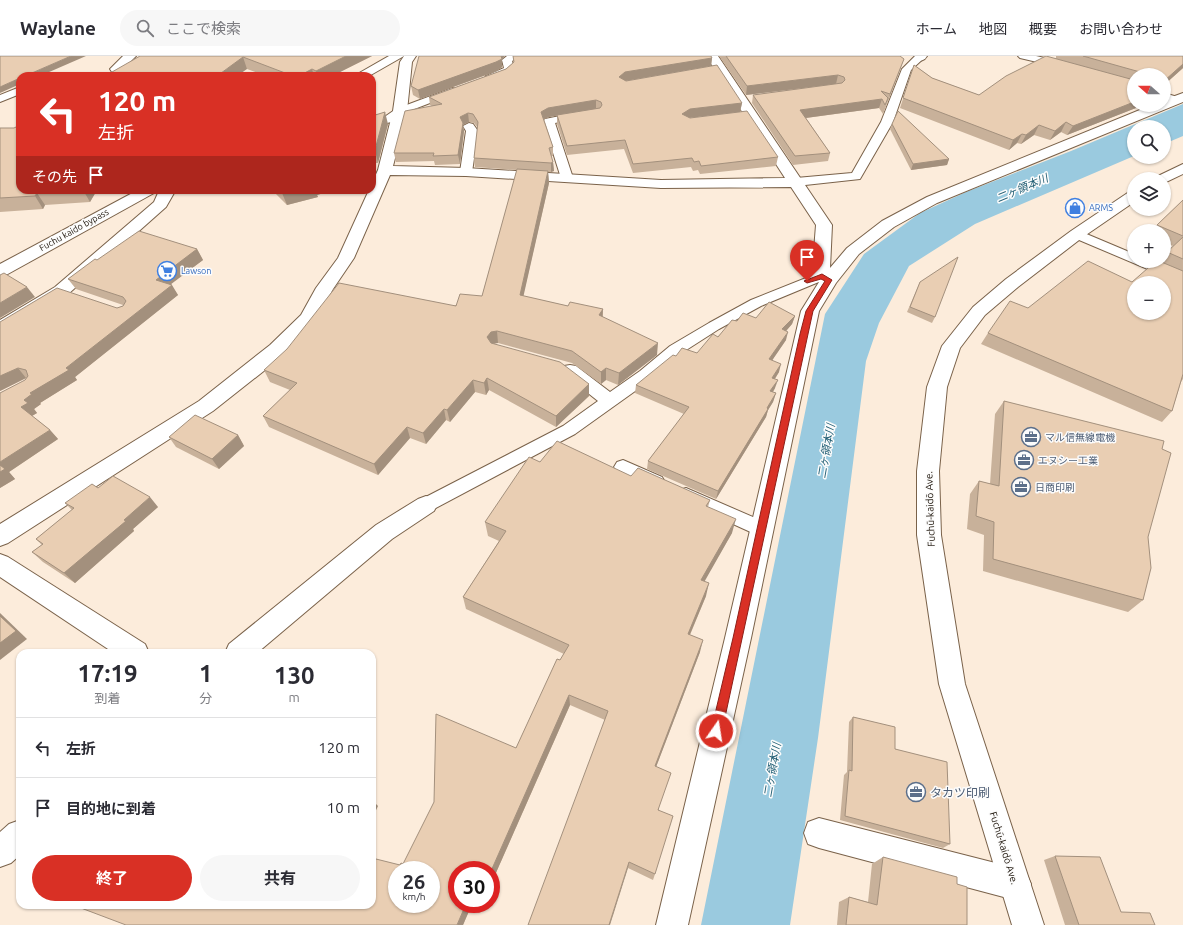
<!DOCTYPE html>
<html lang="ja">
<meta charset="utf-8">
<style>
:root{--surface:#fff;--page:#f7f7f7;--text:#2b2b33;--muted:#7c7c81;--line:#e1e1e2;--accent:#d93025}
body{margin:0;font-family:Ubuntu,"Noto Sans JP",sans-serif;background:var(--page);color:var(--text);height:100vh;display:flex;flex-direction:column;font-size:15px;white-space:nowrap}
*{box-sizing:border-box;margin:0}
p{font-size:13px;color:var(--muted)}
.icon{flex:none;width:22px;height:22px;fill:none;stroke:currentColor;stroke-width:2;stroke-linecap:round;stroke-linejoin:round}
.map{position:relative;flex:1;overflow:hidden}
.panel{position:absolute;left:16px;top:593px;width:360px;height:260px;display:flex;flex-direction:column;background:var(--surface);border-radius:12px;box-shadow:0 1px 3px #0004}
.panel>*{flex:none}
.guide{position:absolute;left:16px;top:16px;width:360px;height:122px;border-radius:12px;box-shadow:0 1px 3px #0004;background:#d93025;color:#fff;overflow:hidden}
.needle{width:26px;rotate:291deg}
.buttons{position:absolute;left:1127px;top:12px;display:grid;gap:8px}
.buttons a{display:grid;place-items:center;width:44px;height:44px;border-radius:50%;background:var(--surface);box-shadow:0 1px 3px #0004;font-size:20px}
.speed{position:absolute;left:388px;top:805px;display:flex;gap:8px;font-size:20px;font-weight:700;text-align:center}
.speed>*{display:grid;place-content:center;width:52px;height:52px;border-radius:50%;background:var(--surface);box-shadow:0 1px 3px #0004;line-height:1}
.speed small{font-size:10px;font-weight:400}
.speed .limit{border:6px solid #d22;background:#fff;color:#111}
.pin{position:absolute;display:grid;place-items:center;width:34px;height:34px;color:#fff;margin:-41px -17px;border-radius:50% 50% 50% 0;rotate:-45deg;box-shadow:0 0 4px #0007}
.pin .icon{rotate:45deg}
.me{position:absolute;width:44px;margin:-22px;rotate:13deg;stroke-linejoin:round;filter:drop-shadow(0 0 3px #0008)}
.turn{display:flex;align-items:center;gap:14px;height:84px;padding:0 16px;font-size:18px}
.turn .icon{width:52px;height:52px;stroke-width:2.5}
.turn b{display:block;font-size:28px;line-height:34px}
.then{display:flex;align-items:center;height:38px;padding:0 16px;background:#0003;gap:8px;font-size:15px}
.eta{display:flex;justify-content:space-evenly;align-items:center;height:68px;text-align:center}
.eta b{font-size:24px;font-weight:700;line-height:28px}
.primary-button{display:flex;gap:8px;margin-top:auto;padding:8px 16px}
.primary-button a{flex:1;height:46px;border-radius:24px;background:var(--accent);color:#fff;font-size:16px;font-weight:700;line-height:46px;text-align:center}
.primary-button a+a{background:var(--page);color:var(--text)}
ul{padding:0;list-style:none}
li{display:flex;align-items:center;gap:12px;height:60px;padding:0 16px;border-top:1px solid var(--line)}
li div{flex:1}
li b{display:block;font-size:15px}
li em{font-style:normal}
header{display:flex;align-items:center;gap:24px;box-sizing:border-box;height:56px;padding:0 20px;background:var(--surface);border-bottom:1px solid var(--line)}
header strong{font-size:19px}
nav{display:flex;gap:22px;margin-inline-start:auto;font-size:14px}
.search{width:280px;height:36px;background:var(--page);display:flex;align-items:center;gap:10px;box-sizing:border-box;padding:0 14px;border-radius:22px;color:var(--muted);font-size:15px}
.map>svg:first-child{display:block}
.water{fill:#9acadf}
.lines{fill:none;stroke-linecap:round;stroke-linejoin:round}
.lane-casing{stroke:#7a624a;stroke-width:2}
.street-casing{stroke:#7a624a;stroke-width:2}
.secondary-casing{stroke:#7a624a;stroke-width:2}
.primary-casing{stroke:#7a624a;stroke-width:2}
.lane{fill:#fff;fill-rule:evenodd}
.street{fill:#fff;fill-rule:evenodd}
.secondary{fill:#fff;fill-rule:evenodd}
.primary{fill:#fff;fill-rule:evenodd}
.wall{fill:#c8b19a}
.shaded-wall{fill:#a3907d}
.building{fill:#e9ceb3;stroke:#a3907d;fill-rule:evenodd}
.route{fill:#d93025;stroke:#8d1f18}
.labels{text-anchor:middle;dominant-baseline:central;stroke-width:3;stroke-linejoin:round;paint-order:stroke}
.far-shop-label{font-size:9px;fill:#366cbe;stroke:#fcfcfc;text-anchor:start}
.far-street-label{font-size:9px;fill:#1b1208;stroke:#fcfcfc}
.service-label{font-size:10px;fill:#4e5e75;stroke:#fcfcfc;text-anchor:start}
.street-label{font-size:10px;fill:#1b1208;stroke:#fcfcfc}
.water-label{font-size:11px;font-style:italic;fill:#225f75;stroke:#fcfcfc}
.near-service-label{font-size:12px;fill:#4e5e75;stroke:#fcfcfc;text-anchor:start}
</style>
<header>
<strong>Waylane</strong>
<div class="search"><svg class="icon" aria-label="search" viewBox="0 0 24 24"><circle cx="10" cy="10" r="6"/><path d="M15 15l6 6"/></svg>ここで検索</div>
<nav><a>ホーム</a><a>地図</a><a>概要</a><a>お問い合わせ</a></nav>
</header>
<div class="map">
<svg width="1183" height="869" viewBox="0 0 1183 869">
<rect width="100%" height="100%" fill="#fcecdb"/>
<polygon class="water" points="1183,48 1183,80 1164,88 1164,71 1134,71 1134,100 975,168 909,210 879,267 866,305 818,682 790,869 701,869 825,258 864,198 920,157 966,136 1071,95"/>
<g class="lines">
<defs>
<g id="lane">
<path d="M507,0H520L512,5L514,13C508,20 495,26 486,24L485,22L486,20L504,12L502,4Z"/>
<polygon points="915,0 925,1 911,14 893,66 860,123 796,130 792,129 790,126 796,122 852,117 881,66 902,13"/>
<polygon points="1018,0 1036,0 1067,7 1068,9 1063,12 1020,2"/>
<polygon points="20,31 20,38 0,46 0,39"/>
<polygon points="452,32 456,33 457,35 456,37 404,57 391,66 372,71 372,65 383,62 396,53"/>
<polygon points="1164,37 1181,42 1182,44 1177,47 1164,43"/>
<polygon points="580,56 584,57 585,59 584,61 555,67 573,122 567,126 561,122 543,65 545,63"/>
<polygon points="469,67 473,68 478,75 472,116 466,120 460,116 466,75 463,70"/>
<polygon points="1077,174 1134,198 1134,205 1151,205 1183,219 1183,228 1072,181 1070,178 1072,175"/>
<polygon points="821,216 826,217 828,220 826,223 761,250 719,273 680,298 652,323 575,378 432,454 426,456 420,454 417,449 420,444 563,370 598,345 564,318 562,314 564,310 570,309 576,310 610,336 640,315 670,290 709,267 751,244"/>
<path d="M623,404L662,421L665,426L662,431C649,436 630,422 617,416L614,411L617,406Z"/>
<polygon points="686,432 769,468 771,473 769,478 762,481 755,478 680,444 677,439 680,434"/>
</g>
<g id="street">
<polygon points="123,0 136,0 120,16 112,16 110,13"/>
<polygon points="404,0 416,0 412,6 407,55 393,110 466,112 661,124 785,122 706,0 718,0 832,169 830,212 847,192 882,165 927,141 1152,49 1164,49 1164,44 1183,37 1183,46 937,147 894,171 859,198 836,227 819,255 751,582 688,869 656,869 725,582 801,255 819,226 812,220 816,169 791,131 661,132 466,120 390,119 354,202 333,233 314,267 284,299 213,355 8,487 0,490 0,468 199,345 270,289 301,259 316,232 338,202 369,134 372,134 372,127 378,114 393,55 400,6"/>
<path d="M915,0H927C924,5 921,5 916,4Z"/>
<polygon points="156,134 172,134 174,137 166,151 67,239 6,276 0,278 0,264 55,231 154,146 158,137"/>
<polygon points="426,440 434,443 437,449 434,455 392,483 257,597 225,597 229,588 376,469 418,443"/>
<polygon points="0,498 8,501 145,588 149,597 114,597 0,521"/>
<polygon points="819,762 1015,812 1026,817 1031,828 1026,839 1015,844 819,792 808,788 804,777 808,766"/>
<polygon points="20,764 20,799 11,807 0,811 0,776 9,768"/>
</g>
<g id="secondary">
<polygon points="389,0 404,0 369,20 354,20"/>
<polygon points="138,134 157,134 154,137 6,219 0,220 0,208"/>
</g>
<g id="primary">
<polygon points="1183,108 1183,118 1164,127 1164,123 1156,123 1158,120"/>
<polygon points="1134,134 1134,146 1083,181 1018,231 985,259 960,292 947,331 939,415 941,479 965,628 1044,869 1012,869 939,628 917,479 917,415 927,331 942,290 973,251 1006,223 1071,175 1129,136"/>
</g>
</defs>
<use href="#lane" class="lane-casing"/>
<use href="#street" class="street-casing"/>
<use href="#secondary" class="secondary-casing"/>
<use href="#primary" class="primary-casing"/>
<use href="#lane" class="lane"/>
<use href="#street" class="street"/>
<use href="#secondary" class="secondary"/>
<use href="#primary" class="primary"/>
</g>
<g class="wall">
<polygon points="140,0 372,0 332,20 266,20 247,13"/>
<polygon points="513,0 712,2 711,10 625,25 742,47 740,56 689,61 778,101 776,110 700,118 698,114 693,115 691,111 633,117 624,93 567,99 557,68 557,59 596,53 549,61 544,63 553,91 553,100 551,100 553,106 554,115 551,116 548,116 549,127 523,240 568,250 603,253 603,261 657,299 618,329 606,324 601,328 572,307 498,287 493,287 589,328 589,340 556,371 489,334 486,339 475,336 450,366 446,364 426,388 410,382 378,419 269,371 263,360 290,334 270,326 264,314 482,240 517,114 475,111 474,102 478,72 474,67 469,66 463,69 464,75 460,108 435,109 434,105 396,106 394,97 432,50 430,49 429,41 506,13 514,6"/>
<polygon points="719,0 900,0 901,11 883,58 879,52 806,62 830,97 828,105 793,109 752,47 753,39 837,28 746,39"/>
<polygon points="1056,0 1183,0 1183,12 1164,29 1164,19 1134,19 1134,49 1142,49 1141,50 1067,79 1061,76 1050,84 1034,79 1021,88 1017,87 1009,94 900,52 914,9 932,22 979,39 1056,2"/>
<polygon points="502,3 502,11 497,15 420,43 413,39 411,30"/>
<polygon points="372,60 388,68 378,107 372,107"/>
<polygon points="892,68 949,103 947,109 911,114 890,73"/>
<polygon points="0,72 20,134 97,134 90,146 45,149 43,153 0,156"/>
<polygon points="272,134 334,134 317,139 318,141 287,149"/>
<polygon points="1183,144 1183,323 1181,326 1172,355 1162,366 981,288 988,277 1028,252 1132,226 1160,205 1164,205 1164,199 1173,190 1164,186 1164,175 1152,175 1157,169"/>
<polygon points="197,193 203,204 170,228 178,239 75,321 77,324 40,347 41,348 34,353 37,357 32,360 50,374 58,383 9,416 15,423 0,432 25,324 26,322 0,335 0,266 117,252 123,250 123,249 76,233 68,223 97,204"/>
<polygon points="920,226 935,261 932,267 907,256"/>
<polygon points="795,260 792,268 786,275 786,284 772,304 779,316 775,323 775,332 773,336 776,337 773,346 768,354 766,361 716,443 647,413 648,405 684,358 635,337 636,329 676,300 697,297 737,265 756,262"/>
<polygon points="1004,345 1162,393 1148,481 1143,544 1128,556 983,515 984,479 967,473 970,438 979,425 990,428 995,358"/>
<polygon points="238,379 244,390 219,413 176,391 169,381"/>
<polygon points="540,406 631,420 710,444 708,451 732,477 704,525 706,540 690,579 700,596 656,711 659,754 655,818 653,824 628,812 605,664 570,649 491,828 491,814 457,814 457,848 472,848 463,869 400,809 403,808 516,692 564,598 466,553 463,541 499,485 488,480 485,466"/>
<polygon points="98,432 158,451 133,473 134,475 75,527 43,506 32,496 42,489 36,483 72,454 65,447"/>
<polygon points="853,661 895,693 950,788 943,792 840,764 844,719 847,716 849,666"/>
<polygon points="1055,800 1121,856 1155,869 1065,869 1044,804"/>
<polygon points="883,801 957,828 967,869 837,869 839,846 849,841 868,846 872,808"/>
</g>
<g class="shaded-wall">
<polygon points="71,0 86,0 40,20 25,20"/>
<polygon points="346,0 372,0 332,20 317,20 316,15"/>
<polygon points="500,0 505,0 502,3 502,11 497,15 420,43 418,34"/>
<polygon points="243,1 247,13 237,20 217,20"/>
<polygon points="712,2 711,10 625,25 619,21 625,16"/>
<polygon points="904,3 901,11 887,47 890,38"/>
<polygon points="1183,8 1183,12 1164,29 1164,25"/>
<polygon points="312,13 314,20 299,20"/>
<polygon points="838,19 836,28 746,39 747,30"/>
<polygon points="20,22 20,28 0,37 0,31"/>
<polygon points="882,43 879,52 798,63 800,54"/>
<polygon points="596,44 596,53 549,61 542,64 541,56 548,52"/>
<polygon points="1134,46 1134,49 1142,49 1141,50 1067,79 1073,70"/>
<polygon points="742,47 740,56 689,62 682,58 690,53"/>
<polygon points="385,56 388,68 378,107 375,94"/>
<polygon points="468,57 469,66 463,69 464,75 460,108 458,99 460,61"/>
<polygon points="1066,66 1061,76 1050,84 1055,75"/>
<polygon points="1039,69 1034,79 1021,88 1026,79"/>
<polygon points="1022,78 1017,87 1009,94 1013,84"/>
<polygon points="949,103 947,109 911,114 913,108"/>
<polygon points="553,106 554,115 551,116 551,107"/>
<polygon points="548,115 549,127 521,251 520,239"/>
<polygon points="83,134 97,134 90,146"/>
<polygon points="292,134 334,134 317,139 318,141 287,149 282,137"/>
<polygon points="37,137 45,149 43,153 35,140"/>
<polygon points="197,193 203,204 162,235 156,224"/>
<polygon points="172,229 178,239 75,321 77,324 40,347 41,348 34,353 37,357 30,361 21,351 24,344 30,337 66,312"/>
<polygon points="27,231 35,241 0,262 0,247"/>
<polygon points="603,253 602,265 599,259"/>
<polygon points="795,260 792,268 780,282 782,273"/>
<polygon points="497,275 498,287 493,288 488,293 487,281 491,276"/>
<polygon points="788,276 786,284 767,312 769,303"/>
<polygon points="658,287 657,299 618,329 619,317"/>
<polygon points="781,308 779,316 770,330 772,322"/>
<polygon points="18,312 26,322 0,335 0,320"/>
<polygon points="606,312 606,324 601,328 601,316"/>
<polygon points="487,322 489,334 486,339 484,327"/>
<polygon points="473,324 475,336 450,366 447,354"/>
<polygon points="778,324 775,332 768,344 770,335"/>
<polygon points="589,328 589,340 556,371 556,360"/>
<polygon points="776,337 773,346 768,354 766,361 716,443 718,435"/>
<polygon points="444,353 446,364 426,388 423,377"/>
<polygon points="407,371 410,382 378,419 374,408"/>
<polygon points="50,374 58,383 9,416 15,423 0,432 0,406"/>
<polygon points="238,379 244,390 219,413 212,403"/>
<polygon points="150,441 158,451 133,473 134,475 75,527 64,517 124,464"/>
<polygon points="736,463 732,477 698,537 701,524"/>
<polygon points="709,527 706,540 685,590 688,578"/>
<polygon points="0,557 27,583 0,604"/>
<polygon points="703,584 700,596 653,719 655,710"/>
<polygon points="372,633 376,639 372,647"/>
<polygon points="569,639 570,649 491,828 491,815"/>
<polygon points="372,703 376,707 372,715"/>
<polygon points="372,744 378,750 372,763"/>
<polygon points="629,806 628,812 610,869 609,869"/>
<polygon points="466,848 472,848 463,869 457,869"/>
</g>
<g class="building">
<polygon points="0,0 71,0 25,20 20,20 20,22 0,31"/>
<polygon points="140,0 346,0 316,15 312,13 299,20 293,20 243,1 217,20 105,20"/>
<polygon points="419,0 501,0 502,3 496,6 418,34 411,30"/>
<polygon points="513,0 711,0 712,2 625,16 619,21 626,25 717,9 742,47 690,53 682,58 690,62 747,55 778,101 701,110 699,105 694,106 692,102 633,108 625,84 567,90 557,59 600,52 602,49 601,46 596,44 548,52 541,56 553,91 549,92 553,106 551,107 474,102 478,66 473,58 468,57 460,61 463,67 458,99 433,100 434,97 394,97 405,55 442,48 429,41 506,13 514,6"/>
<polygon points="726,0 900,0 904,3 890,38 881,35 888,42 885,49 882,43 800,54 830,97 795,100 753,39 842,27 845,24 844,21 838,19 747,30"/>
<polygon points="1046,0 1134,24 1134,46 1073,70 1066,66 1055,75 1039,69 1026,79 1022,78 1013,84 903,42 914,9 932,22 979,39 1006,20"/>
<polygon points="1083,0 1183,0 1183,8 1164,25 1164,19 1140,19 1140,16"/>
<polygon points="898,55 949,103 913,108 892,68"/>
<polygon points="385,56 375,94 372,94 372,60"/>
<polygon points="20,69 20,134 81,134 37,137 35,140 0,142 0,72 14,72"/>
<polygon points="517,113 548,115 520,239 568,250 570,246 603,253 599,259 658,287 619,317 606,312 601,316 572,295 497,275 491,276 487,281 491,287 560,306 589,328 556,360 487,322 484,327 473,324 447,354 444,353 423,377 407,371 374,408 263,360 297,327 264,314 287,293 339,227 456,250 460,238 482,240"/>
<polygon points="280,134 292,134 282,137"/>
<polygon points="1183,144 1183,180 1157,169"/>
<polygon points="139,175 197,193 156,224 172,229 66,312 69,314 30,337 32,338 24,344 28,347 21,351 50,374 0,406 0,337 25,324 28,320 26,314 18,312 0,320 0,266 57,232 117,252 123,250 126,245 123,241 68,223 95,203 97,204"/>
<polygon points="1183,181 1183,203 1167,196"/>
<polygon points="958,201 935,261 910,251 920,226"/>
<path d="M1088,205L1132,226L1156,205H1159L1183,215V318L1172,355L988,277L1010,245L1028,252ZM1134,227H1164V257H1134Z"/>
<polygon points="4,217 27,231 0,247 0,219"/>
<polygon points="769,246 795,260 782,273 788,276 769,303 781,308 772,322 778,324 770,335 776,337 767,352 768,353 718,435 648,405 689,351 636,329 673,299 676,300 682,292 697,297 713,278 718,281 732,264 737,265 743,257 756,262"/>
<polygon points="1004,345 1164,385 1162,393 1171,397 1148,481 1151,512 1143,544 993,503 994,466 976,460 979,425 999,430"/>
<polygon points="195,359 238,379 212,403 169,381"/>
<path d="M557,385L631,420L638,412L710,444L706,450L736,463L701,524L709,527L688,578L703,584L655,710L671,717L658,754L673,760L655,818L629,806L609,869H528L608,655L569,639L491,815V814H457V848H466L457,869H126L73,849H372V802L400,809L401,807L403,808L434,746L436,658L516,692L557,603L560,604L569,589L463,541L506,475L485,466L529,401L540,406ZM397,814H431V848H397Z"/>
<polygon points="0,409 5,413 0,416"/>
<polygon points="113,420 150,441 124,464 126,465 64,517 32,496 43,488 36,483 74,452 65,447 92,428 98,432"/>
<polygon points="0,560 16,575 0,587"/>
<polygon points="853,661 895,671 895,693 947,706 950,788 845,760 849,714 852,715"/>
<polygon points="1055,800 1100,801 1121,856 1150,857 1155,869 1079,869"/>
<polygon points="883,801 957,821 957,828 967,831 967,869 846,869 849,841 877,849"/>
</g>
<polygon class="route" points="822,218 832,224 813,255 722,675 720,679 716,680 712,679 711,675 733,582 800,278 806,255 825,225 821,223 807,227 804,225"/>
<defs>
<symbol id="shop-ring" viewBox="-11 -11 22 22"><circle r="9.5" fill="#fcfcfc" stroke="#3f7fe0" stroke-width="1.5"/><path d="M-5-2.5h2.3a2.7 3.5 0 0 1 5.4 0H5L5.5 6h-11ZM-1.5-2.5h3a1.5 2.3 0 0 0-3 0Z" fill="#3f7fe0"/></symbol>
<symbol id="supermarket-ring" viewBox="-11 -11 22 22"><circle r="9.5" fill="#fcfcfc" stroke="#3f7fe0" stroke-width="1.5"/><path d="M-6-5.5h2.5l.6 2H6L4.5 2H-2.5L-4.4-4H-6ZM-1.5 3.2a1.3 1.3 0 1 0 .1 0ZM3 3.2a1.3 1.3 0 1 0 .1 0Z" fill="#3f7fe0"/></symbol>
<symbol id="office-ring" viewBox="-11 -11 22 22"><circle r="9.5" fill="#fcfcfc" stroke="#5c6f8a" stroke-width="1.5"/><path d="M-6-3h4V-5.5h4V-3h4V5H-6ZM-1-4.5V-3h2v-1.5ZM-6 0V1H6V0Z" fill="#5c6f8a"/></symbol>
</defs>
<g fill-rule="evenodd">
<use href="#shop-ring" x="1064" y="141" width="22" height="22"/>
<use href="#supermarket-ring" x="156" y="204" width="22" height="22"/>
<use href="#office-ring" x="1020" y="370" width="22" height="22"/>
<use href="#office-ring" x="1013" y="393" width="22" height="22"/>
<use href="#office-ring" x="1010" y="420" width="22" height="22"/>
<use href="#office-ring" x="905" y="725" width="22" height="22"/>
</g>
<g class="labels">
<g class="far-shop-label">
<text x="1089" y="152">ARMS</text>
<text x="181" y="215">Lawson</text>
</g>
<g class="far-street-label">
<text transform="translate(74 174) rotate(-29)">Fuchu kaido bypass</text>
</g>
<g class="service-label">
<text x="1045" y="381">マル信無線電機</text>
<text x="1038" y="404">エヌシー工業</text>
<text x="1035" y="431">日商印刷</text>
</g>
<g class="street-label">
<text transform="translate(930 453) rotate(-92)">Fuchū-kaidō Ave.</text>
<text transform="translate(1004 792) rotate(73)">Fuchū-kaidō Ave.</text>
</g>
<g class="water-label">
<text transform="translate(1022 132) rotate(-23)">二ヶ領本川</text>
<text transform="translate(826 395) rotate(-80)">二ヶ領本川</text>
<text transform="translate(772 714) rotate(-80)">二ヶ領本川</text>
</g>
<g class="near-service-label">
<text x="930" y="736">タカツ印刷</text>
</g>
</g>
</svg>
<div class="buttons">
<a><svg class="needle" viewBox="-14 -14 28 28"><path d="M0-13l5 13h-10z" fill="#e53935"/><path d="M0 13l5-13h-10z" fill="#7c7c81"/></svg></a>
<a><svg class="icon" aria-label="search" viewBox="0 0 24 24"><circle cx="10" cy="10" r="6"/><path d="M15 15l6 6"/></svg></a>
<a><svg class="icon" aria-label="layers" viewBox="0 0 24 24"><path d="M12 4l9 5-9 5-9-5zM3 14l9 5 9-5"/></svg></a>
<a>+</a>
<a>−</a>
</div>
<div class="speed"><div>26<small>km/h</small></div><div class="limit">30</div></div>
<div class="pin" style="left:807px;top:225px;background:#d93025"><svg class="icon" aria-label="arrive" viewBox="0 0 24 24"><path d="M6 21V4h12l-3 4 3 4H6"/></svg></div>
<svg class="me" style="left:716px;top:675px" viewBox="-20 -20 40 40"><circle r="17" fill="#d93025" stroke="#fff" stroke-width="3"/><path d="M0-11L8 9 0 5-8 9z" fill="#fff"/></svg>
<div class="guide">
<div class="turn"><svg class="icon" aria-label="left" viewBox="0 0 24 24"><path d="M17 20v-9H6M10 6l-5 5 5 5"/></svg><div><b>120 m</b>左折</div></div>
<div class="then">その先<svg class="icon" aria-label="arrive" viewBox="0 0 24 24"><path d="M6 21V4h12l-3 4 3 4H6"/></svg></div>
</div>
<section class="panel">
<div class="eta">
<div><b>17:19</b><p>到着</p></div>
<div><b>1</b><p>分</p></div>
<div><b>130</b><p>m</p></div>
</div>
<ul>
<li><svg class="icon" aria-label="left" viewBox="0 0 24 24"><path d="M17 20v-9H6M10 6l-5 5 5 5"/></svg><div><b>左折</b></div><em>120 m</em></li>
<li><svg class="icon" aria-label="arrive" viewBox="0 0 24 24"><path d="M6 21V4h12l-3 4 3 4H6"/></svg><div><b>目的地に到着</b></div><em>10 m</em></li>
</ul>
<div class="primary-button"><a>終了</a><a>共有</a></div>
</section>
</div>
